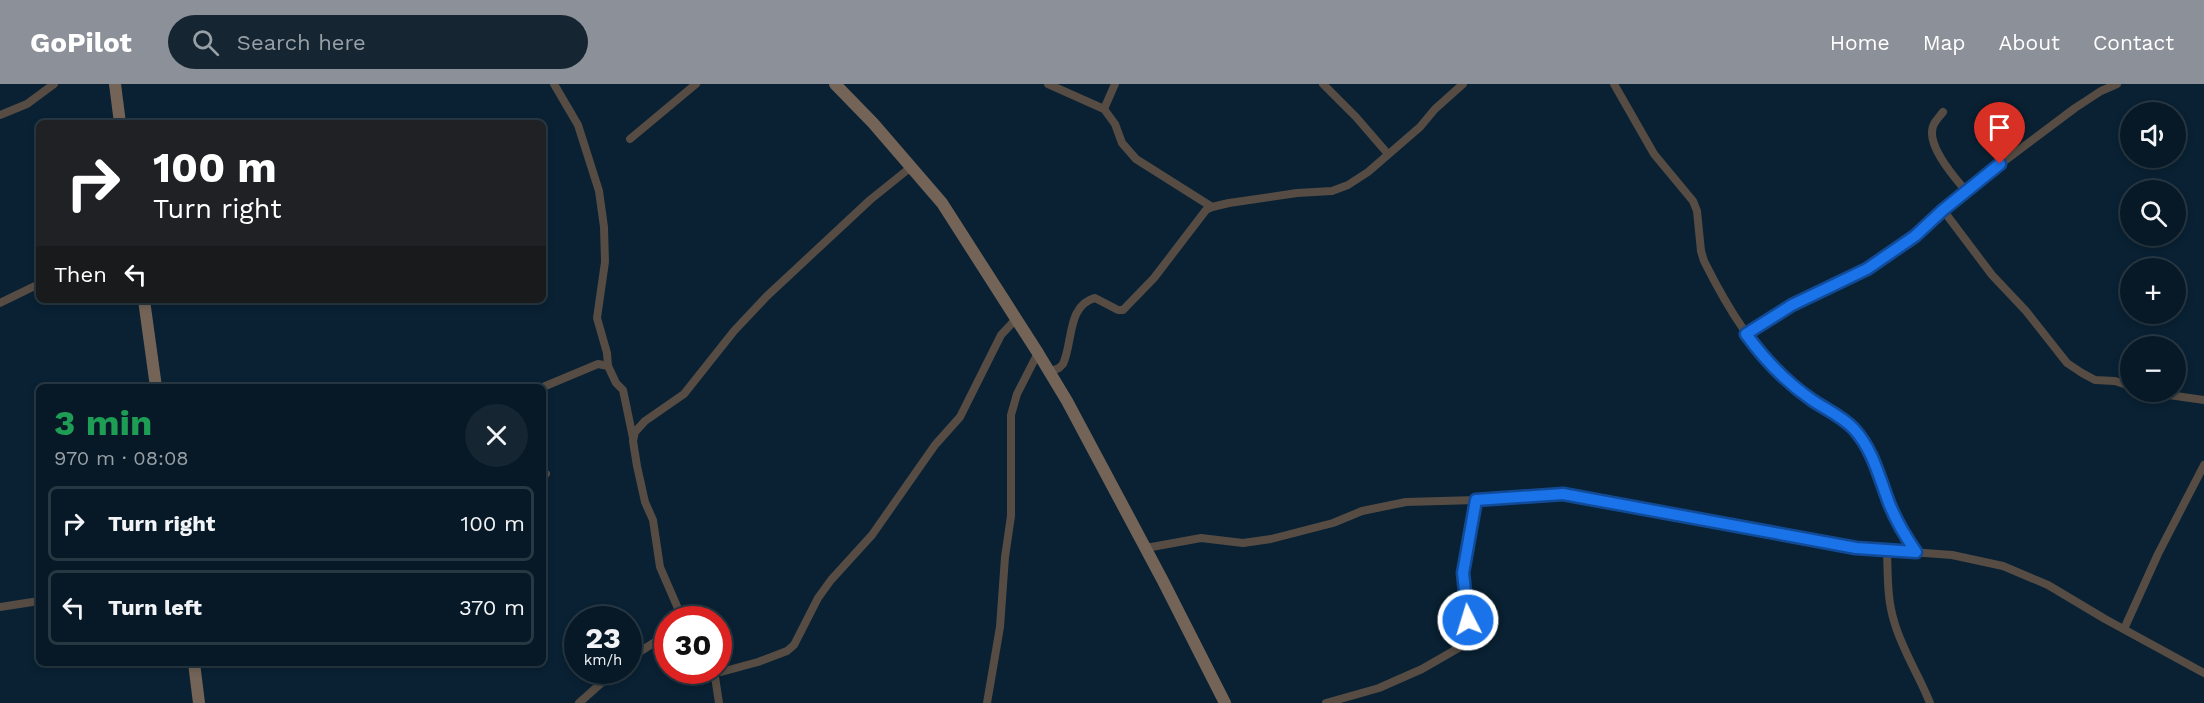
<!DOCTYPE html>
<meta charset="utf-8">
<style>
:root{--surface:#071926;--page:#152632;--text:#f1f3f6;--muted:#98a0a7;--line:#283843;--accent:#8c9099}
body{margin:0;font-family:"Work Sans",sans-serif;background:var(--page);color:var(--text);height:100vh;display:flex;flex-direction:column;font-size:22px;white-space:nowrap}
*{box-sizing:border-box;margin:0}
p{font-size:20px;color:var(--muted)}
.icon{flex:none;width:33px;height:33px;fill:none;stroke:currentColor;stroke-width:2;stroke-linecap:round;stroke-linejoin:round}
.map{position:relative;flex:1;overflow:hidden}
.details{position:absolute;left:36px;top:300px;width:510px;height:282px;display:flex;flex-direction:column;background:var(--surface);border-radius:9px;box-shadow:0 3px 9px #0003,0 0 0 2px var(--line)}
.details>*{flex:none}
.hud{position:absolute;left:36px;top:36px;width:510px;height:183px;border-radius:9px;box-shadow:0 3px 9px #0003,0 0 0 2px var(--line);background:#202124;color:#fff;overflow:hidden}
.buttons{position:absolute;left:2120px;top:18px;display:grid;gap:12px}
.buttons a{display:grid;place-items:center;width:66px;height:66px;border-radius:50%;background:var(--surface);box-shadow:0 3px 9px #0003,0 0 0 2px var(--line);font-size:30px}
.speed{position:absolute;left:564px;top:522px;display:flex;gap:12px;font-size:30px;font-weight:700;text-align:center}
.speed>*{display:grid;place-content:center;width:78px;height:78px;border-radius:50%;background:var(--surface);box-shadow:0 3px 9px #0003,0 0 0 2px var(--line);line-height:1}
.speed small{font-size:15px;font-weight:400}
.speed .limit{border:9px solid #d22;background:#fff;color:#111}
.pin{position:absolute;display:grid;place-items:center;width:51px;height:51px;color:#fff;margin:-62px -26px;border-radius:50% 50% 50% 0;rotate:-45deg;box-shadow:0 0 6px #0007}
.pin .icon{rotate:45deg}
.me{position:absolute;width:66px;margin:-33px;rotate:355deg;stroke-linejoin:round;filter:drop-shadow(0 0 4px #0008)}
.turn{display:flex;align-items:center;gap:21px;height:126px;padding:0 18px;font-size:27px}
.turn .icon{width:78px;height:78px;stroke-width:2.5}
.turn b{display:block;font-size:42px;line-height:51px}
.then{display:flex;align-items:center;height:57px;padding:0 18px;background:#0003;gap:12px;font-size:22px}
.round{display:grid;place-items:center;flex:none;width:63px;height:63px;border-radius:32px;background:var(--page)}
.headline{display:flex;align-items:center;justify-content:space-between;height:102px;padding:0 18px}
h1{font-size:36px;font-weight:700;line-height:45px;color:#1e9e55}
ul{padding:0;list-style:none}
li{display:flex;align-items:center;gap:18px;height:75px;margin:0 12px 9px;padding:0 6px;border:3px solid var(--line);border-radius:9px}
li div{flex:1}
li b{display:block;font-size:22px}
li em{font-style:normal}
header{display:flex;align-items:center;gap:36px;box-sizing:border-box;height:84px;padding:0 30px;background:var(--accent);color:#fff}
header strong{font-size:28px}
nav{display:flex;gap:33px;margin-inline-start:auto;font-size:21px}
.search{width:420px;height:54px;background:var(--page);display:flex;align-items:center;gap:15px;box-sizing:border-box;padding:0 21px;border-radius:33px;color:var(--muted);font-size:22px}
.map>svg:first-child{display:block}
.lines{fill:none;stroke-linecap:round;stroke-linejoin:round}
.street{stroke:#564c43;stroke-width:8}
.secondary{stroke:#746457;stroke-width:12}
.route-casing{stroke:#114b97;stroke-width:15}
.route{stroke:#1a73e8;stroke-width:10}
</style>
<header>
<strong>GoPilot</strong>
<div class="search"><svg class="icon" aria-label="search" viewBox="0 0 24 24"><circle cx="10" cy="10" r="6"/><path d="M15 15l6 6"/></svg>Search here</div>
<nav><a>Home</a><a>Map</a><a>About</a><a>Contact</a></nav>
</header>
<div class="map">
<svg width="2204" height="619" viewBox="0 0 2204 619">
<rect width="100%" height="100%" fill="#092133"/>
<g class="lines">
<g class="street">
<polyline points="554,0 578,41 599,107 604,143 605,178 597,234 607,269 608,282"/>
<polyline points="1048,0 1104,25 1115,40 1122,59 1136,75 1212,123"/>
<polyline points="1323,0 1356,33 1388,70"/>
<path d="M1614,0L1654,70L1693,117L1697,127L1701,167L1704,177C1728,225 1754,268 1795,302C1813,317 1839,328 1855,346C1879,375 1883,412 1900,445C1904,453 1911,461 1916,468"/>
<polyline points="1104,25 1115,0"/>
<path d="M1943,28C1940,32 1936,36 1934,40C1924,59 1954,93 1966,107"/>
<polyline points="0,31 27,20 54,0"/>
<polyline points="630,55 696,0"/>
<polyline points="1943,126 1992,191 2026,227 2067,279 2082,289 2095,296 2115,297 2130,302"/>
<polyline points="0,219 39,200"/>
<polyline points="1746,250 1792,221 1867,185 1915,152 1975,99 2075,24 2101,7 2117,0"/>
<path d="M1049,288L1059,284L1063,280C1073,259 1067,221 1095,214L1118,226H1123L1154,194L1206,126L1212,123L1229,119L1297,109L1332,107L1348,101L1368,88L1420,43L1435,25L1463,0"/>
<polyline points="543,303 598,280 608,282 616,299 623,306 633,354"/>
<polyline points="2148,308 2204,316"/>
<polyline points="543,389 546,390"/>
<polyline points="1146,464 1201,454 1243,459 1271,455 1333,439 1362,427 1406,418 1476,416 1563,410 1856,464 1952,471 2003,482 2048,501 2105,535 2204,589"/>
<path d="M1887,467C1888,491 1887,515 1894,537C1902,566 1919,591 1930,619"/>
<polyline points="0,523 39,517"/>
<polyline points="683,536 660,483 653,436 645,418 637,382 633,357 635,348 645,337 684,310 734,247 767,212 870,116 911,83"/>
<polyline points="2124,545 2158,470 2204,381"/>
<polyline points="628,575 668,550"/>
<polyline points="714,586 719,619"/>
<polyline points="715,586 721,588 758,578 787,567 794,561 818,514 831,496 872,451 935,361 960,333 1001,251 1016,235"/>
<polyline points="579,619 616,586"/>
<polyline points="987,619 1000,543 1005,473 1011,432 1011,331 1017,310 1038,269"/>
<path d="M1326,619L1379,604L1422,585L1462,562C1478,544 1464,511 1464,490C1463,467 1472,438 1476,416"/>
</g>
<g class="secondary">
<polyline points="115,0 120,39"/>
<polyline points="835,0 873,39 942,119 1038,269 1067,317 1163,497 1225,619"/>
<polyline points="144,216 156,303"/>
<polyline points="194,579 199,619"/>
</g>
</g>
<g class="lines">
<defs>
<path id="route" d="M1468,536L1463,489L1476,416L1563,410L1856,464L1916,468C1905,452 1896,437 1889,419C1879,393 1873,366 1854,345C1842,332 1825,325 1812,316C1786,298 1764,275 1746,250L1792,221L1867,185L1915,152L1943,126L2000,80"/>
</defs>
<use href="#route" class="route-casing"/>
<use href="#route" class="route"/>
</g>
</svg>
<div class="buttons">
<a><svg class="icon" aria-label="sound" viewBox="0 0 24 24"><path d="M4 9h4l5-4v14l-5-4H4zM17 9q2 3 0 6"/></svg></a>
<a><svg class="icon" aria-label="search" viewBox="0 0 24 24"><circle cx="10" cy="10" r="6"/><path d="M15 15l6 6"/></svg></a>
<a>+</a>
<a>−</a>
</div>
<div class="speed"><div>23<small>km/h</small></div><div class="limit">30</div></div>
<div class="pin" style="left:2000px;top:80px;background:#d93025"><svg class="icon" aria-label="arrive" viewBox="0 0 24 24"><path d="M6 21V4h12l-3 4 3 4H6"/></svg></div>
<svg class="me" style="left:1468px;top:536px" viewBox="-20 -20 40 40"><circle r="17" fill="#1a73e8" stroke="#fff" stroke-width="3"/><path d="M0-11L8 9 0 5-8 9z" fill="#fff"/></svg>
<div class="hud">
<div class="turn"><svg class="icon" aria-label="right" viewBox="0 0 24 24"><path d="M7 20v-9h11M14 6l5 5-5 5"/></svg><div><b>100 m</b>Turn right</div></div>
<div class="then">Then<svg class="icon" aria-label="left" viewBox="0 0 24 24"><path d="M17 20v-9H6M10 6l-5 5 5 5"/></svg></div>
</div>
<section class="details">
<div class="headline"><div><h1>3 min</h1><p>970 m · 08:08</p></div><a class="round"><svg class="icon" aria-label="close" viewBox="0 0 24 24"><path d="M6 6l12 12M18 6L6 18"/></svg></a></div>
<ul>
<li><svg class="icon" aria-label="right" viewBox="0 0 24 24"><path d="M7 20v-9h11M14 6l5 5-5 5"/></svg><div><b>Turn right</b></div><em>100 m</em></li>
<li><svg class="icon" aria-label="left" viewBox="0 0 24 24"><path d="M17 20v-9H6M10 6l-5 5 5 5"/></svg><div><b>Turn left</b></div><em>370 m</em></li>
</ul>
</section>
</div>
